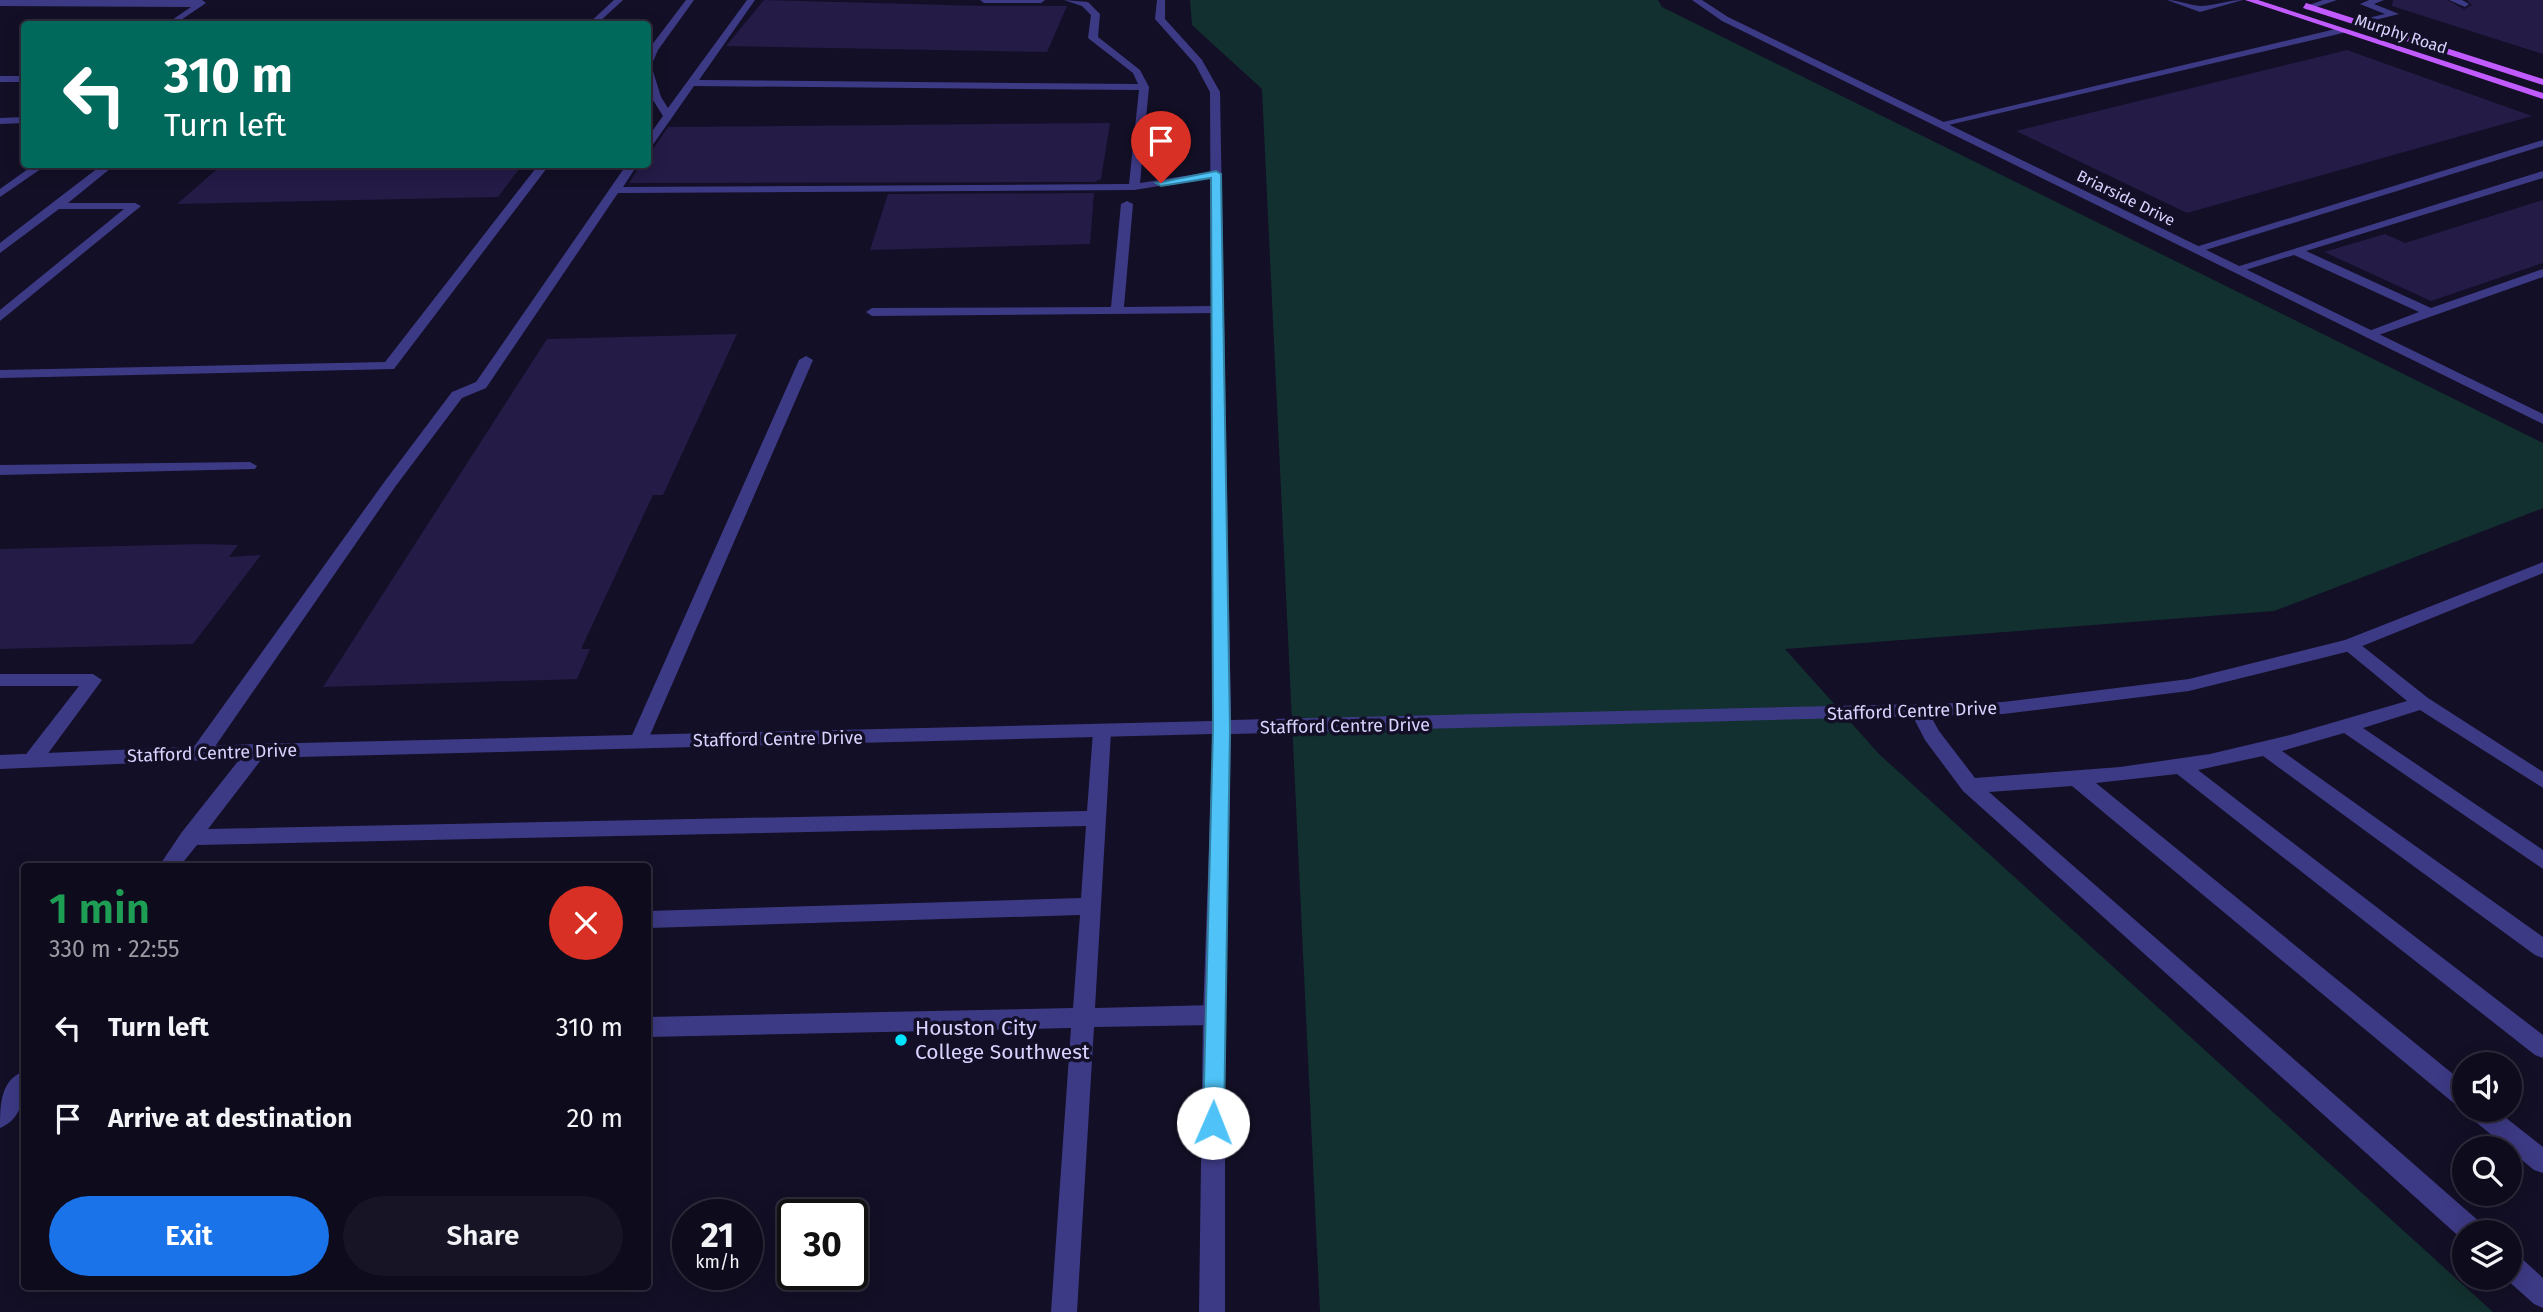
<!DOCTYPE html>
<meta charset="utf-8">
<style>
:root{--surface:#0e0b1c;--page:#171425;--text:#f1f3f6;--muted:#9b9ba3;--line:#2e2b3b;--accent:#1a73e8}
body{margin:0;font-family:"Fira Sans",sans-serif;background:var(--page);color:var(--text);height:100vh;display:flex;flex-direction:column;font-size:26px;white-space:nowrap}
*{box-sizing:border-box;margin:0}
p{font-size:23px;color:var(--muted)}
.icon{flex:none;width:38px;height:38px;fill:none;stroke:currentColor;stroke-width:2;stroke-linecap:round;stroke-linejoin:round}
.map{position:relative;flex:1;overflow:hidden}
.drawer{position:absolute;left:21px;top:863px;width:630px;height:427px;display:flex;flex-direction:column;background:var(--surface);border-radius:7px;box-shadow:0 4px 18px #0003,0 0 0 2px var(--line)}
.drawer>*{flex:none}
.top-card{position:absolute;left:21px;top:21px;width:630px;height:147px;border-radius:7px;box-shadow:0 4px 18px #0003,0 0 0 2px var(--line);background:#00695c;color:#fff;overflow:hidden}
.buttons{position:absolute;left:2452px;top:1052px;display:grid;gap:14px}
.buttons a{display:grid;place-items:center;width:70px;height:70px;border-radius:50%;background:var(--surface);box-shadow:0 4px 18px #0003,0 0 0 2px var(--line);font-size:35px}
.speed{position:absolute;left:672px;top:1199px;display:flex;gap:14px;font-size:35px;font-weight:700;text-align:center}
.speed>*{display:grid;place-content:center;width:91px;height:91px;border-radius:50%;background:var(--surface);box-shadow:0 4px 18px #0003,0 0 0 2px var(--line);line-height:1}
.speed small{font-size:18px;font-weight:400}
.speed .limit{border:4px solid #111;border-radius:10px;background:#fff;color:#111}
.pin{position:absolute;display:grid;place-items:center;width:60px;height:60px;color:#fff;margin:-72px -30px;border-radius:50% 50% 50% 0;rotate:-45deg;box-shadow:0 0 7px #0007}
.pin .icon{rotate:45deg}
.me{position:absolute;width:77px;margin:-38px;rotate:1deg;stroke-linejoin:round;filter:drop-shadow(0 0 5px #0008)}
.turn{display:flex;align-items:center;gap:24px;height:147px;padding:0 28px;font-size:32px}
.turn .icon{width:91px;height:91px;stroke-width:2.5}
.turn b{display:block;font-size:49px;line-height:60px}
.round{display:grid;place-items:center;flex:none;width:74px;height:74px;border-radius:37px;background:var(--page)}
.headline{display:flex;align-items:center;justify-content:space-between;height:119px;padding:0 28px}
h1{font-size:42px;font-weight:600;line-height:52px;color:#1e9e55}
.cta{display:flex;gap:14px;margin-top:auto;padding:14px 28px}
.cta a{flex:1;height:80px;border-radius:42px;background:var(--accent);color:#fff;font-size:28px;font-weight:600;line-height:80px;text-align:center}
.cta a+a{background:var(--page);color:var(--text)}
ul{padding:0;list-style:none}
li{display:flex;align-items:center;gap:21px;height:91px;padding:0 28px}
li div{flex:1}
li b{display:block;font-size:26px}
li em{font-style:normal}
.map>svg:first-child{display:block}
.green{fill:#12302f}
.building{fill:#241b47}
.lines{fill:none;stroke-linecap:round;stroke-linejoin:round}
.lane{fill:#3d3a85;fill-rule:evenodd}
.street{fill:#3d3a85;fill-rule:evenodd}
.primary{fill:#c25bff;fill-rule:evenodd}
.route{fill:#4fc3f7;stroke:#337fa1;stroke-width:2}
.poi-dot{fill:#00e5ff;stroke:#130f26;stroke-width:2.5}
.labels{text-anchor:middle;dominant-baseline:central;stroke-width:7;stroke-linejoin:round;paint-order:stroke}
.far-street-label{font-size:16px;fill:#d9d4ff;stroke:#130f26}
.street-label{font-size:18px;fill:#d9d4ff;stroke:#130f26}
.near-poi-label{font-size:21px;fill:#d9d4ff;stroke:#130f26;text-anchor:start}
</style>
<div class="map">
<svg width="2543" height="1312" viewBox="0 0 2543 1312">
<rect width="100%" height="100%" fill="#130f26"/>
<polygon class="green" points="1190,0 1658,0 1662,7 2543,443 2543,508 2274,611 1785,649 1879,754 2493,1312 1320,1312 1262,89 1192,25"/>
<g class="building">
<polygon points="764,0 984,6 1067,6 1047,52 726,46"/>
<polygon points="2393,0 2447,0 2464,9 2472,5 2467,0 2543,0 2543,54 2392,6"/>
<polygon points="2347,50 2532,116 2187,213 2016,131"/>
<polygon points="1110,123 1101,179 1095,182 629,183 641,164 648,164 648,156 668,127"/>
<polygon points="223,164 523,164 498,197 177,204"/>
<polygon points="1094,193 1090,244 870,250 888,194"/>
<polygon points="2543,200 2543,263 2431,301 2324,252 2385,234 2405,243"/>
<polygon points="737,334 663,495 653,495 581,649 590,649 577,679 323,687 547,339"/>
<polygon points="201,544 238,545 229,557 261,555 193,644 0,649 0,549"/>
</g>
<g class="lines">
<g class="lane">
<polygon points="0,0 202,0 206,3 175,24 166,24 191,7 0,6"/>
<polygon points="614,0 623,0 597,24 588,24"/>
<polygon points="686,0 694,0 658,50 651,66 648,67 648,50"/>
<polygon points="747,0 755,0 699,80 1138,84 1133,73 1088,38 1091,15 1082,6 1064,0 1088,2 1100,14 1098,37 1140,70 1149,87 1140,183 1216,171 1222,174 1216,177 1134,190 618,193 486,388 462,398 395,487 207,758 193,758 191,753 193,748 385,481 452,392 476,382 627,164 638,164 623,187 1129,184 1139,90 694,86 652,146 648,147 648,137 663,116 651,97 648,68 653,71 661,97 668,108"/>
<polygon points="980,0 1045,0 1041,3 984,3"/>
<path d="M2167,0C2179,0 2190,6 2202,6C2216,5 2229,0 2243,0L2200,12Z"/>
<polygon points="2323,0 2337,0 2307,10 2303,7"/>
<polygon points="2369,0 2384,0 2374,4 2399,14 2355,25 2355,21 2385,14 2360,4"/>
<polygon points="2449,0 2462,0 2469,4 2465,7"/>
<polygon points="2340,28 2345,31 2343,33 1940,127 1935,124"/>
<rect x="0" y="76" width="24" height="6"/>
<polygon points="24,117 24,123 0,124 0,118"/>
<polygon points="2543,140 2543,146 2199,252 2189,249"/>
<polygon points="103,164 116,164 68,203 135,203 141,206 0,321 0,310 124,209 59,209 0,253 0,243"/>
<polygon points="539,164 550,164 394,369 0,378 0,370 385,362"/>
<polygon points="2543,171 2543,178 2306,251 2431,308 2543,269 2543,277 2373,337 2368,338 2361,334 2419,312 2294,255 2236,273 2230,269"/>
<polygon points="1127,201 1133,204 1124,307 1217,306 1222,307 1222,313 872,316 866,312 872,308 1111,307 1121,204"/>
<polygon points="806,356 813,360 647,742 645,747 631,747 629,742 799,360"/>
<polygon points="250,462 257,466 255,469 0,475 0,465"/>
<polygon points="2350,639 2356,641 2428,698 2543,772 2543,788 2420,710 2363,728 2543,850 2543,869 2344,733 2282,751 2543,937 2543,958 2535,955 2263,756 2198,770 2543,1035 2543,1058 2535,1055 2177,774 2096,783 2464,1083 2464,1108 2456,1105 2072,786 1989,792 2481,1223 2485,1232 2464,1232 2464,1241 1963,791 1925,740 1910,711 1913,706 1925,706 1939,731 1975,778 2120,767 2210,754 2290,735 2407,701 2344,649 2341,645 2344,641"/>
<polygon points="0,674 93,674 102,680 41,763 27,763 25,758 27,753 79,686 0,686"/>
<polygon points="1102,725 1109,727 1111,732 1095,1008 1214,1005 1222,1008 1225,1015 1222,1022 1214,1025 1094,1027 1077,1312 1051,1312 1071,1028 648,1037 648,1017 1073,1008 1080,915 648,928 648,911 1081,898 1086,826 197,845 180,866 159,866 182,832 250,746 264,746 266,751 264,756 208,829 1087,811 1093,732 1095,727"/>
<path d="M24,1071C26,1092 23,1119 0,1128C0,1106 0,1080 24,1071Z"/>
<polygon points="2467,1110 2496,1110 2543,1147 2543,1173 2534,1170 2471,1118"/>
<polygon points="2510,1252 2519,1256 2543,1278 2543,1308 2534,1304 2505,1278 2510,1278"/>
</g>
<g class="street">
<polygon points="1157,0 1165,0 1165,19 1202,60 1220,92 1231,720 2003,702 2189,679 2345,640 2543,562 2543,573 2350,651 2189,691 2003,714 1231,734 1225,1015 1225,1312 1199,1312 1203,1015 1213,734 257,758 0,769 0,755 257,744 1213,721 1210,92 1195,64 1155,19"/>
<polygon points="1692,0 1702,0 1728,17 2543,414 2543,424 1722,21"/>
<polygon points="35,164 48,164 0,197 0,189"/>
</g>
<g class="primary">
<polygon points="2245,0 2258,0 2543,93 2543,99"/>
<polygon points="2306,3 2543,79 2543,85 2303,8"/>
</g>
</g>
<polygon class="route" points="1216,171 1221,174 1230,729 1224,1123 1221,1130 1213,1133 1206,1130 1203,1123 1213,729 1211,178 1161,186 1156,183"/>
<circle class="poi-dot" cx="901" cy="1040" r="7"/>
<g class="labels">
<g class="far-street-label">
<text transform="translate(2401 34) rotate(18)">Murphy Road</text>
<text transform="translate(2126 198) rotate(26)">Briarside Drive</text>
</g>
<g class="street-label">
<text transform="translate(1912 711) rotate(-2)">Stafford Centre Drive</text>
<text transform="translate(1345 726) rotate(-1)">Stafford Centre Drive</text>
<text transform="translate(778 739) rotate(-1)">Stafford Centre Drive</text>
<text transform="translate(212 753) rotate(-2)">Stafford Centre Drive</text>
</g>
<g class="near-poi-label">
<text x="915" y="1028">Houston City<tspan x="915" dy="24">College Southwest</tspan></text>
</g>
</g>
</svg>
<div class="buttons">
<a><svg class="icon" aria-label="sound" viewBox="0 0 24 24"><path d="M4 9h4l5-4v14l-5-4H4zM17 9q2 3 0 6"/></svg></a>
<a><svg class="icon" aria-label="search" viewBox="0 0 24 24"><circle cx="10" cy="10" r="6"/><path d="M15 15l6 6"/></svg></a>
<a><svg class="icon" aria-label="layers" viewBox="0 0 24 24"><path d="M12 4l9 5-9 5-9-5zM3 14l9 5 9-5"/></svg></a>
</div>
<div class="speed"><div>21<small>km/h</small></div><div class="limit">30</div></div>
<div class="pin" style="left:1161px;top:183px;background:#d93025"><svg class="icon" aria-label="arrive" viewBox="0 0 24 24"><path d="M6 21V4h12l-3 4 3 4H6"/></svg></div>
<svg class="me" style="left:1213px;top:1123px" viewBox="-20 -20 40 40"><circle r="19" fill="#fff"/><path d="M0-13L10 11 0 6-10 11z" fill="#4fc3f7"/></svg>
<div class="top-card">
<div class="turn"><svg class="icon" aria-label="left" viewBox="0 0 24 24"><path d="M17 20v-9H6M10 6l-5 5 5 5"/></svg><div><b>310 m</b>Turn left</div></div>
</div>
<section class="drawer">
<div class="headline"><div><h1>1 min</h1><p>330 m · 22:55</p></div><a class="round" style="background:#d93025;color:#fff"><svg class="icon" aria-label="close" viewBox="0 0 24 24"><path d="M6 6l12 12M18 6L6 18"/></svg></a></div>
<ul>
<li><svg class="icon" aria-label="left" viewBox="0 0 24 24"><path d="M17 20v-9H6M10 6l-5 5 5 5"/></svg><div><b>Turn left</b></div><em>310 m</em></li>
<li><svg class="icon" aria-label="arrive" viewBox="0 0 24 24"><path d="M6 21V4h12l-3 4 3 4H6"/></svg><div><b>Arrive at destination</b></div><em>20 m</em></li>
</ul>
<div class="cta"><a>Exit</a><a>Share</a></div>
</section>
</div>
